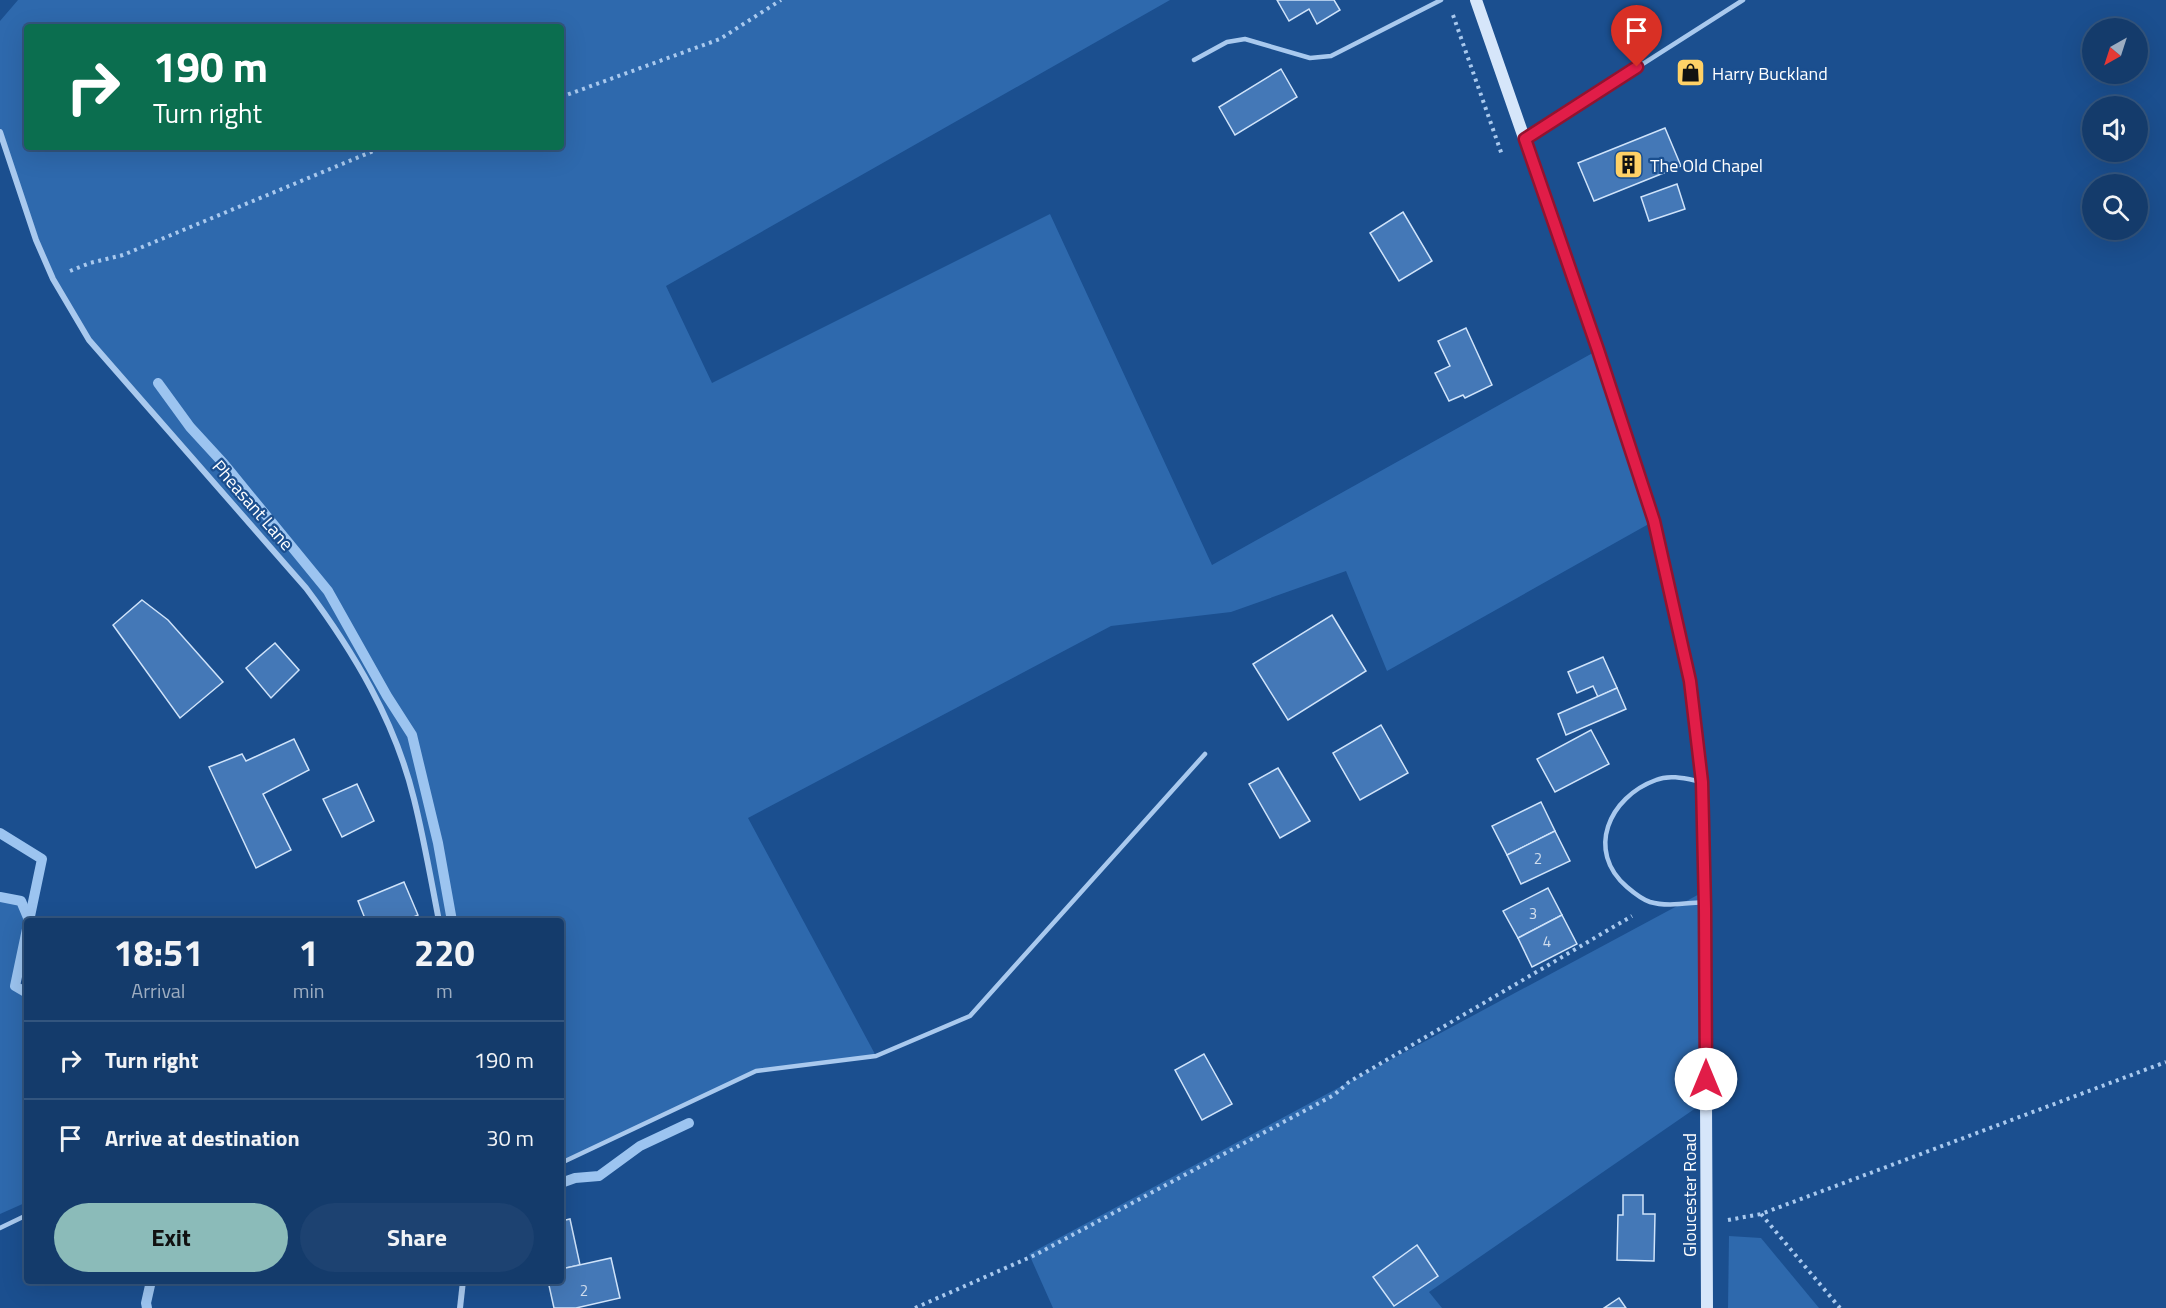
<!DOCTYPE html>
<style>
:root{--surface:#143b6b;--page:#1d4271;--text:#f1f3f6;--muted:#9dadc1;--line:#33557e;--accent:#8bbbb9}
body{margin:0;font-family:"Titillium Web",sans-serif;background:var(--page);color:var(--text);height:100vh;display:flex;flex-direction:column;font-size:22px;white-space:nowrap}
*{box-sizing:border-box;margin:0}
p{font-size:20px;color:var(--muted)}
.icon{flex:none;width:33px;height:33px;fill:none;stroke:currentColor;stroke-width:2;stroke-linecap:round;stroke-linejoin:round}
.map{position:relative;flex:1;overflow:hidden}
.details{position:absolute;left:24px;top:918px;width:540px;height:366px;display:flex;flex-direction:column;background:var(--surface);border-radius:6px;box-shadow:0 6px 24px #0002,0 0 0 2px var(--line)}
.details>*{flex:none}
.banner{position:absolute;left:24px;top:24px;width:540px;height:126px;border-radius:6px;box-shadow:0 6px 24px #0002,0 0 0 2px var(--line);background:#0b6e4f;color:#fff;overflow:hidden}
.needle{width:39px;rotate:219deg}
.fabs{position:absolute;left:2082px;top:18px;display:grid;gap:12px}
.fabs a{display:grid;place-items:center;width:66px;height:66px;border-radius:50%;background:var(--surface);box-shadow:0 6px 24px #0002,0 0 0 2px var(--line);font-size:30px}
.pin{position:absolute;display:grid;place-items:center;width:51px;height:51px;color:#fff;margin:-62px -26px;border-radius:50% 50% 50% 0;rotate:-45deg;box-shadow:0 0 6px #0007}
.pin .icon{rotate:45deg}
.me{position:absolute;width:66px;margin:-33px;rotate:0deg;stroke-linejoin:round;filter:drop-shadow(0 0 4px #0008)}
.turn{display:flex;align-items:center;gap:21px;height:126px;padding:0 30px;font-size:27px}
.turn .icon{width:78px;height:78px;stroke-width:2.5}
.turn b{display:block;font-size:42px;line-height:51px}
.eta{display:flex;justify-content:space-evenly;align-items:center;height:102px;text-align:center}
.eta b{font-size:36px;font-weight:700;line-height:42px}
.cta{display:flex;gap:12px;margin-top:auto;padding:12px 30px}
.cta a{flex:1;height:69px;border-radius:36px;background:var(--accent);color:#111;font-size:24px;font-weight:700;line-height:69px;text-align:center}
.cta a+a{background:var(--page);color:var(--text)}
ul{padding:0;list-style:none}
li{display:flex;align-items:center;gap:18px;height:78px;padding:0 30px;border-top:2px solid var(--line)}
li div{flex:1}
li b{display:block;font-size:22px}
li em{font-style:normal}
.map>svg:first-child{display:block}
.green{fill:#2e69ad;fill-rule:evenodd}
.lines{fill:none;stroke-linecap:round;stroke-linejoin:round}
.stream{stroke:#9cc4f0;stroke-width:10}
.building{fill:#4478b7;stroke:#cfe3fa;stroke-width:1.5}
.path{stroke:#a9c9ee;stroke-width:4;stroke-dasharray:3 4.5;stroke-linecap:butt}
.service{stroke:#a9c9ee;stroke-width:4.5}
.minor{stroke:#a9c9ee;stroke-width:6}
.secondary{stroke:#d6e6fa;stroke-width:12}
.route-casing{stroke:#92132f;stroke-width:15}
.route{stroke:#e11d48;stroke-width:10}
.labels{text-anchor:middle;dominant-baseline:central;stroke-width:4.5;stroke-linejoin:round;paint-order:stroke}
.number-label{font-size:15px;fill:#d0dded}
.poi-label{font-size:18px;fill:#fff;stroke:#1b4f8f;text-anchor:start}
.street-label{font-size:18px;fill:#fff;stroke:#1b4f8f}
</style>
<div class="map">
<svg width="2166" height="1308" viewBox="0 0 2166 1308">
<rect width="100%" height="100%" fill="#1b4f8f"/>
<g class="green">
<path d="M18,0H1170L666,286L712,383L1050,214L1212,565L1598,350L1654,521L1387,671L1346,571L1231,612L1111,626L748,818L876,1056L756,1071L561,1163V921H439L423,840L402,758L363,672L306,588L89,340L53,279L0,132V21ZM27,27H561V147H27Z"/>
<polygon points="1705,891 1706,1101 1429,1292 1442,1308 1053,1308 1029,1254"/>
<polygon points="0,897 21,901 29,920 27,921 15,986 27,993 27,1202 0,1214"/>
<polygon points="1729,1236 1761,1238 1819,1308 1728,1308"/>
</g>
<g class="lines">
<g class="stream">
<polyline points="158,383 190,427 224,464 328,591 387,696 412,735 438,843 452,921"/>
<polyline points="0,833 42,859 29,921"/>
<polyline points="0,897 21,901 29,920"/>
<polyline points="27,929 15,986 27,993"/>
<polyline points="561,1183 575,1178 599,1176 640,1146 689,1123"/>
<polyline points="147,1308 146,1303 151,1281"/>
</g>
</g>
<g class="building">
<polygon points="1277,0 1334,0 1340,10 1317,24 1309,9 1289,21"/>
<polygon points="1281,69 1297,97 1235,135 1219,107"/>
<polygon points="1665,128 1681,166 1594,201 1578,163"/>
<polygon points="1677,184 1685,209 1649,221 1641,197"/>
<polygon points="1403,212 1432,261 1399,281 1370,233"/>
<polygon points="1466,328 1492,385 1465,398 1463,395 1449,401 1435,373 1450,366 1438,341"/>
<polygon points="142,600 168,620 223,682 180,718 113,625"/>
<polygon points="1332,615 1366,671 1288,720 1253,664"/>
<polygon points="275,643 299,670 271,698 246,668"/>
<polygon points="1603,657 1617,688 1598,697 1593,686 1577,693 1568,672"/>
<polygon points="1617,688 1626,709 1566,735 1558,714"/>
<polygon points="1381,725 1408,773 1360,800 1333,753"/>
<polygon points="1591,730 1609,764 1555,792 1537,759"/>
<polygon points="294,739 309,770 263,794 291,850 256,868 209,767 242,754 246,761"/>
<polygon points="1278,768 1310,821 1280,838 1249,784"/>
<polygon points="357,784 374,821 342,837 323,799"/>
<polygon points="1541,802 1555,831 1507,855 1492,826"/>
<polygon points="1555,831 1570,861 1521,884 1507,855"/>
<polygon points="404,882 418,915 405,921 366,921 358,901"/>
<polygon points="1548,888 1562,915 1518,938 1503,911"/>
<polygon points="1562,915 1577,944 1532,967 1518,938"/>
<polygon points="1204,1054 1232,1104 1202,1120 1175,1070"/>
<polygon points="1623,1195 1643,1195 1643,1214 1655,1214 1654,1261 1617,1260 1618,1215 1623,1215"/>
<polygon points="570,1219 580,1265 561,1269 561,1221"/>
<polygon points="1417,1245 1438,1276 1394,1306 1373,1277"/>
<polygon points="611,1258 620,1298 576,1308 554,1308 548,1281 561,1281 561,1269"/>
<polygon points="1619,1298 1626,1308 1604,1308"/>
</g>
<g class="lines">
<g class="path">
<polyline points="1453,15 1502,155"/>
<polyline points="561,97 720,39 781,0"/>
<polyline points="70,271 90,263 123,255 383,147"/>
<polyline points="1761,1214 1840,1308"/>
<polyline points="1728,1220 1761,1214 2166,1062"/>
<polyline points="915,1308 1035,1255 1334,1095 1349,1082 1632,916"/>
</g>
<g class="service">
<polyline points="1194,60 1227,42 1245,39 1310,58 1331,56 1441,0"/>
<polyline points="1525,139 1743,0"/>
<path d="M1702,782C1687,779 1670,774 1656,780C1609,797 1585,851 1627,887C1634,893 1641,899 1650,902C1667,907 1687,903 1705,902"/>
<polyline points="561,1163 756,1071 876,1056 970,1016 1205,754"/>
<polyline points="0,1228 27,1215"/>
</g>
<g class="minor">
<path d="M0,132L36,240L53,279L89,340L306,588C354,652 395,721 414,799C424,839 431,880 439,921"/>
<polyline points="460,1308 463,1281"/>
</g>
<polyline class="secondary" points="1476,0 1598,350 1654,521 1690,681 1702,782 1705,891 1707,1308"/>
</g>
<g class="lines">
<defs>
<polyline id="route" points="1637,67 1525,139 1598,350 1654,521 1690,681 1702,782 1705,908 1706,1079"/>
</defs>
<use href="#route" class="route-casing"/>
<use href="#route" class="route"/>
</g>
<defs>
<symbol id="shop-square" viewBox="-11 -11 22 22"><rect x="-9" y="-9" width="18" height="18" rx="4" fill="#ffd166" stroke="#1b4f8f"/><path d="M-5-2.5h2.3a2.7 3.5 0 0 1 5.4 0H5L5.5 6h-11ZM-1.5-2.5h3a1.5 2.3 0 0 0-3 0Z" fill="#111"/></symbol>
<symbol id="building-square" viewBox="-11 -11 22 22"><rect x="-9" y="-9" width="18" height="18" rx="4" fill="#ffd166" stroke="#1b4f8f"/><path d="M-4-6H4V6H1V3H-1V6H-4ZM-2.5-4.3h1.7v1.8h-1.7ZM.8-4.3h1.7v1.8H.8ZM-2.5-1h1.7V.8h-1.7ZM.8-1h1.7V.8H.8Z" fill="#111"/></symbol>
</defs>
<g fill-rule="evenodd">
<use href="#shop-square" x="1674" y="56" width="33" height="33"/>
<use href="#building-square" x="1612" y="148" width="33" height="33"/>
</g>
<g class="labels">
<g class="number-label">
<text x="1538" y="858">2</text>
<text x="1533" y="913">3</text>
<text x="1547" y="941">4</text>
<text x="584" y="1290">2</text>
</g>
<g class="poi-label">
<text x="1712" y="73">Harry Buckland</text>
<text x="1650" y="165">The Old Chapel</text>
</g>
<g class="street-label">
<text transform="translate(253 505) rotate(49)">Pheasant Lane</text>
<text transform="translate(1689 1195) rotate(-90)">Gloucester Road</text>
</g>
</g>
</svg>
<div class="fabs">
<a><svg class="needle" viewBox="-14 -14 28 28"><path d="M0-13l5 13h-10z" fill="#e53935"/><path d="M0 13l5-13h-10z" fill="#9dadc1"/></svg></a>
<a><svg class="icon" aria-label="sound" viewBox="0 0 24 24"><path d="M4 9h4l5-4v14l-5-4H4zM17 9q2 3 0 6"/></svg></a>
<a><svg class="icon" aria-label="search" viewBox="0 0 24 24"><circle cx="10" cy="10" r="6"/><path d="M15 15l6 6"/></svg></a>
</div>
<div class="pin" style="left:1637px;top:67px;background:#d93025"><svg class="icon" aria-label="arrive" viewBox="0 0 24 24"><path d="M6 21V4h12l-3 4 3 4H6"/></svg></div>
<svg class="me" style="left:1706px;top:1079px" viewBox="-20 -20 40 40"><circle r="19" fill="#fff"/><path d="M0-13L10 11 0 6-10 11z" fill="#e11d48"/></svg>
<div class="banner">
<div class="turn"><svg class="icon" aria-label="right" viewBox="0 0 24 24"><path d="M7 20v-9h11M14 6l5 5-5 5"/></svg><div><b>190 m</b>Turn right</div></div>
</div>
<section class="details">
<div class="eta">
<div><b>18:51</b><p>Arrival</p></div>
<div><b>1</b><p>min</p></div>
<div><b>220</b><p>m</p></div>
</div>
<ul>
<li><svg class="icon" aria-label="right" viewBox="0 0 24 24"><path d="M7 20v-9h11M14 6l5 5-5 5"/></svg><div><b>Turn right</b></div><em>190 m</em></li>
<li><svg class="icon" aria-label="arrive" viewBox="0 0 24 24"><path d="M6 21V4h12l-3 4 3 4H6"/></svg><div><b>Arrive at destination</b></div><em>30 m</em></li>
</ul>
<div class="cta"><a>Exit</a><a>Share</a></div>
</section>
</div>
